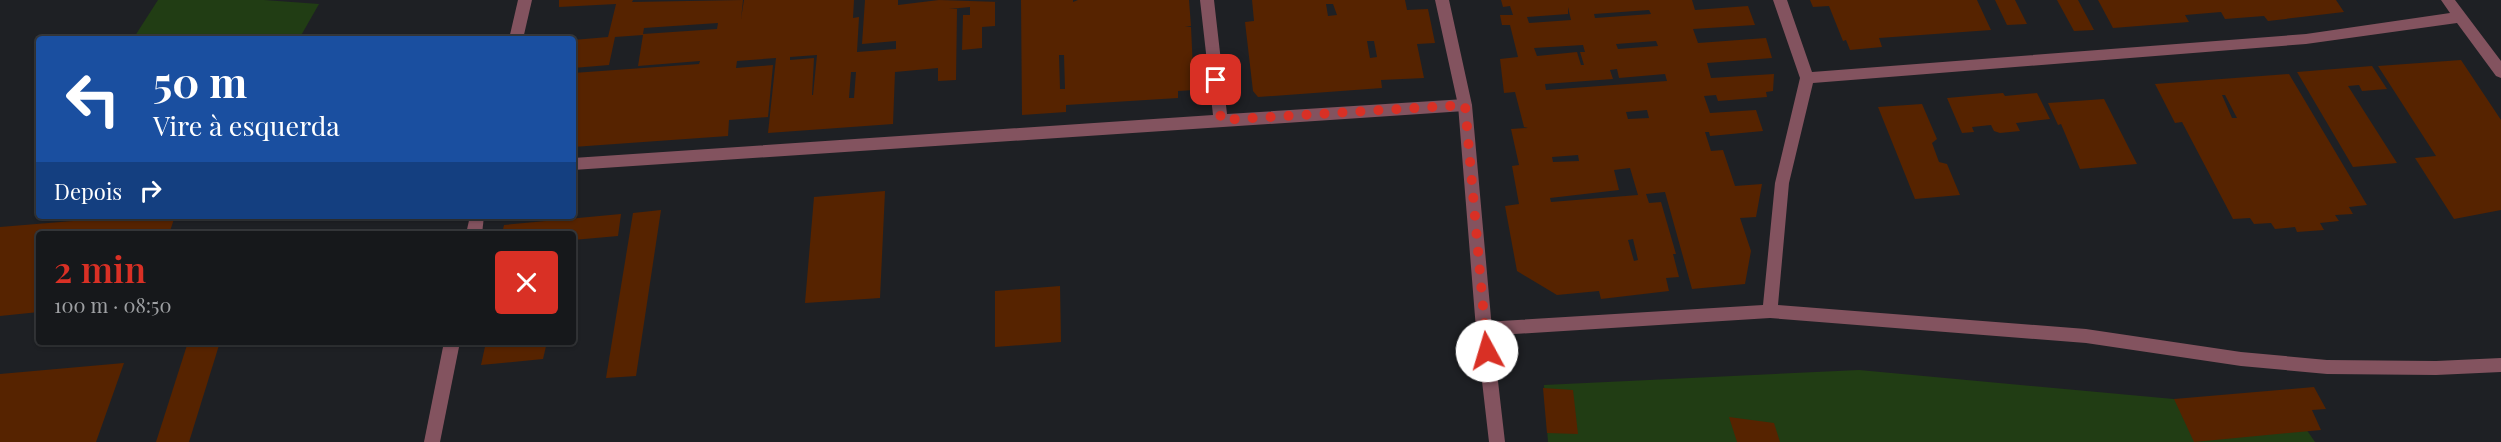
<!DOCTYPE html>
<html lang="pt">
<meta charset="utf-8">
<style>
:root{--surface:#16181b;--page:#232528;--text:#f1f3f6;--muted:#9ea0a3;--line:#35373a;--accent:#d93025}
body{margin:0;font-family:"Playfair Display",serif;background:var(--page);color:var(--text);height:100vh;display:flex;flex-direction:column;font-size:22px;white-space:nowrap}
*{box-sizing:border-box;margin:0}
p{font-size:20px;color:var(--muted)}
.icon{flex:none;width:33px;height:33px;fill:none;stroke:currentColor;stroke-width:2;stroke-linecap:round;stroke-linejoin:round}
.map{position:relative;flex:1;overflow:hidden}
.drawer{position:absolute;left:36px;top:231px;width:540px;height:114px;display:flex;flex-direction:column;background:var(--surface);border-radius:6px;box-shadow:0 2px 4px #0004,0 0 0 2px var(--line)}
.drawer>*{flex:none}
.top-card{position:absolute;left:36px;top:36px;width:540px;height:183px;border-radius:6px;box-shadow:0 2px 4px #0004,0 0 0 2px var(--line);background:#1a4fa0;color:#fff;overflow:hidden}
.pin{position:absolute;display:grid;place-items:center;width:51px;height:51px;color:#fff;margin:-26px;border-radius:12px;box-shadow:0 3px 9px #0006}
.me{position:absolute;width:66px;margin:-33px;rotate:354deg;stroke-linejoin:round;filter:drop-shadow(0 0 4px #0008)}
.turn{display:flex;align-items:center;gap:21px;height:126px;padding:0 18px;font-size:27px}
.turn .icon{width:78px;height:78px;stroke-width:2.5}
.turn b{display:block;font-size:42px;line-height:51px}
.then{display:flex;align-items:center;height:57px;padding:0 18px;background:#0003;gap:12px;font-size:22px}
.round{display:grid;place-items:center;flex:none;width:63px;height:63px;border-radius:6px;background:var(--page)}
.head{display:flex;align-items:center;justify-content:space-between;height:102px;padding:0 18px}
h1{font-size:36px;font-weight:600;line-height:45px;color:var(--accent)}
.map>svg:first-child{display:block}
.green{fill:#213d14}
.building{fill:#562300;fill-rule:evenodd}
.lines{fill:none;stroke-linecap:round;stroke-linejoin:round}
.minor{fill:#83535f;fill-rule:evenodd}
.tertiary{fill:#83535f;fill-rule:evenodd}
.route{stroke:#d93025;stroke-width:10;stroke-dasharray:0 18}
</style>
<div class="map">
<svg width="2501" height="442" viewBox="0 0 2501 442">
<rect width="100%" height="100%" fill="#1e2024"/>
<g class="green">
<polygon points="158,0 264,0 319,4 299,39 133,39"/>
<polygon points="1859,370 2293,410 2315,442 1548,442 1544,385"/>
</g>
<g class="building">
<path d="M559,0H633L632,2L743,0L741,19L744,0H854L853,18L859,17L857,52L896,49V41L862,44L865,0H898V5L939,0L1000,2H995V26L982,27V48L962,50L963,15H970V7L949,9H957L956,80L938,81V68L895,72L893,124L768,133L776,58L737,61L736,68L773,65L768,117L729,120L728,136L573,147V73L699,64L700,61L638,66L643,35L615,37L609,65L573,68V40L608,37L616,4L559,7ZM718,23L717,29L643,34L644,28ZM817,55L813,95H812L814,58L790,60V57ZM851,72H856L854,98H849Z"/>
<path d="M1021,0H1073V2L1078,0H1189L1191,26L1185,27H1191L1194,90L1178,91V98L1066,105V112L1022,115ZM1059,55H1064L1065,89H1060Z"/>
<path d="M1252,0H1405L1407,10L1428,9L1435,43L1417,44L1424,78L1381,80L1382,88L1258,97L1253,91L1245,22L1254,21ZM1326,4H1333L1337,15L1328,16ZM1367,41H1374L1377,57L1370,58Z"/>
<path d="M1501,0H1692L1695,10L1748,6L1755,25L1693,29L1698,43L1766,38L1772,58L1707,63L1711,78L1774,74L1773,91L1766,92L1767,97L1718,101L1716,95L1704,96L1710,113L1756,110L1763,131L1710,136L1709,132H1705L1711,151L1723,150L1735,186L1762,184L1756,217L1740,218L1751,251L1745,284L1692,289L1665,192L1646,194L1649,203L1661,202L1676,254H1673L1679,277L1666,278L1669,291L1601,299L1599,291L1557,295L1517,271L1505,206L1519,204L1512,166L1519,165L1511,129L1528,128L1524,127L1515,92L1504,93L1500,59L1518,57L1510,25H1502L1500,15H1513L1510,6L1503,7ZM1568,7L1571,20L1529,23L1527,17L1568,14ZM1649,10L1651,14L1595,18L1594,14ZM1656,41L1658,46L1618,49L1616,44ZM1583,45L1585,52H1580L1584,65H1581L1577,52L1537,56L1534,48ZM1617,69L1619,78L1665,74L1667,81L1546,90L1545,84L1613,79L1610,70ZM1647,110L1649,118L1628,119L1626,112ZM1578,155L1579,161L1553,162L1552,157ZM1630,168L1638,195L1551,202L1550,198L1619,190L1614,170ZM1633,239L1638,260L1634,261L1628,240Z"/>
<polygon points="1810,0 1977,0 1991,30 1879,38 1882,47 1850,50 1846,40 1843,41 1829,6 1813,7"/>
<polygon points="1995,0 2015,0 2027,24 2007,25"/>
<polygon points="2057,0 2078,0 2094,30 2074,31"/>
<polygon points="2098,0 2336,0 2344,12 2268,21 2264,16 2225,19 2221,12 2185,15 2189,22 2113,28"/>
<polygon points="2461,60 2501,120 2501,210 2454,219 2415,158 2436,156 2378,66"/>
<polygon points="2372,66 2387,89 2362,91 2359,85 2348,86 2397,163 2353,167 2297,72"/>
<path d="M2289,74L2367,205L2349,207L2353,214L2335,215L2339,221L2320,223L2324,230L2297,232L2295,227L2275,229L2271,223L2254,224L2250,218L2233,219L2182,122L2175,123L2155,84ZM2222,95H2225L2237,118H2232Z"/>
<polygon points="2003,93 2005,96 2037,93 2050,119 2016,123 2020,131 2000,133 1994,131 1991,125 1972,127 1974,132 1962,133 1947,98"/>
<polygon points="2104,99 2137,164 2080,169 2061,124 2058,125 2048,103"/>
<polygon points="1922,104 1937,139 1932,143 1939,162 1947,164 1960,195 1915,199 1878,107"/>
<polygon points="885,191 880,298 805,303 814,197"/>
<polygon points="661,210 636,376 606,378 633,213"/>
<polygon points="621,214 618,236 573,240 573,234 502,234 504,225"/>
<polygon points="133,216 175,216 169,234 39,234 39,312 0,316 0,227"/>
<polygon points="1060,286 1061,342 995,347 995,291"/>
<polygon points="188,342 220,342 189,442 156,442"/>
<polygon points="486,342 547,342 543,359 481,365"/>
<polygon points="124,363 96,442 0,442 0,374"/>
<polygon points="2314,387 2326,409 2312,410 2321,430 2194,442 2174,399"/>
<polygon points="1543,388 1573,390 1578,434 1547,433"/>
<polygon points="1729,417 1774,423 1780,442 1737,442"/>
</g>
<g class="lines">
<g class="minor">
<polygon points="518,0 532,0 523,39 509,39"/>
<polygon points="1200,0 1214,0 1227,114 1465,99 1472,105 1465,111 573,170 573,158 1213,115"/>
<polygon points="1773,0 1787,0 1812,72 2306,34 2450,13 2441,0 2455,0 2501,61 2501,78 2496,76 2457,23 2306,44 1813,83 1789,183 1778,305 2086,329 2241,352 2327,360 2436,361 2501,358 2501,372 2436,375 2327,374 2241,366 2086,343 1770,318 1484,336 1478,334 1476,329 1478,324 1484,322 1763,305 1775,183 1800,78"/>
<polygon points="470,216 484,216 482,234 466,234"/>
<polygon points="444,342 460,342 440,442 424,442"/>
</g>
<polygon class="tertiary" points="1435,0 1449,0 1472,105 1492,329 1505,442 1489,442 1476,329 1458,105"/>
</g>
<g class="lines">
<polyline class="route" points="1216,80 1221,120 1465,105 1487,351"/>
</g>
</svg>
<div class="pin" style="left:1216px;top:80px;background:#d93025"><svg class="icon" aria-label="arrive" viewBox="0 0 24 24"><path d="M6 21V4h12l-3 4 3 4H6"/></svg></div>
<svg class="me" style="left:1487px;top:351px" viewBox="-20 -20 40 40"><circle r="19" fill="#fff"/><path d="M0-13L10 11 0 6-10 11z" fill="#d93025"/></svg>
<div class="top-card">
<div class="turn"><svg class="icon" aria-label="left" viewBox="0 0 24 24"><path d="M17 20v-9H6M10 6l-5 5 5 5"/></svg><div><b>50 m</b>Vire à esquerda</div></div>
<div class="then">Depois<svg class="icon" aria-label="right" viewBox="0 0 24 24"><path d="M7 20v-9h11M14 6l5 5-5 5"/></svg></div>
</div>
<section class="drawer">
<div class="head"><div><h1>2 min</h1><p>100 m · 08:50</p></div><a class="round" style="background:#d93025;color:#fff"><svg class="icon" aria-label="close" viewBox="0 0 24 24"><path d="M6 6l12 12M18 6L6 18"/></svg></a></div>
</section>
</div>
